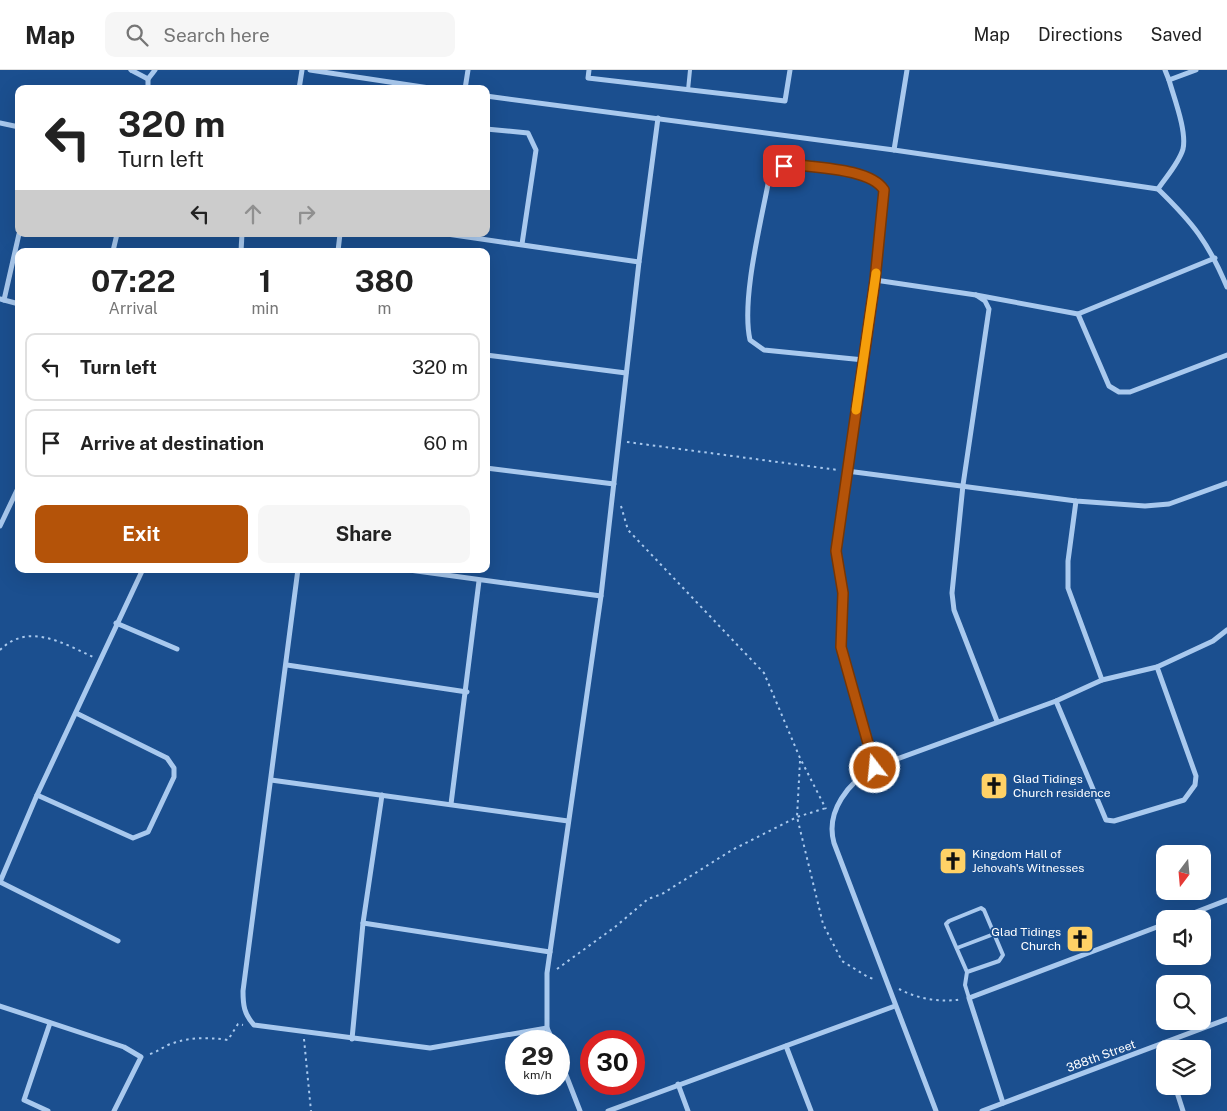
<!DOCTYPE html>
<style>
:root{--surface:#fff;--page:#f6f6f6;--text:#222;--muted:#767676;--line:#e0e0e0;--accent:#b45309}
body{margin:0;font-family:"Public Sans",sans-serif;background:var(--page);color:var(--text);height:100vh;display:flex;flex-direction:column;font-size:19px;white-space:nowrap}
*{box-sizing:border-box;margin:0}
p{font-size:16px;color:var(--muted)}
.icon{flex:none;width:28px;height:28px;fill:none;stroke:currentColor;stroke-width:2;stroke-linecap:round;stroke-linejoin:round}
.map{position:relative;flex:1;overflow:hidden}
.side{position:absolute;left:15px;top:178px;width:475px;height:325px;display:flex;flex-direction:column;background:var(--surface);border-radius:10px;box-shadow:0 5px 20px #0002}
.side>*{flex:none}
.guide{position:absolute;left:15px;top:15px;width:475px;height:152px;border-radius:10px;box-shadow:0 5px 20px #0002;background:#fff;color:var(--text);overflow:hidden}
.needle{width:32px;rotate:196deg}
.buttons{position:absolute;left:1156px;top:775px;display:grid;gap:10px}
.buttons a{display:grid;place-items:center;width:55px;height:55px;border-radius:10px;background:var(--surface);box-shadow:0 5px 20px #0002;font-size:25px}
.speed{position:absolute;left:505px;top:960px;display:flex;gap:10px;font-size:25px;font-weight:700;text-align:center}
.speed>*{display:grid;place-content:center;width:65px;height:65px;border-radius:50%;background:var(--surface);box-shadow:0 5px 20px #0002;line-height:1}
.speed small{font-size:12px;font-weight:400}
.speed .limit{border:8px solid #d22;background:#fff;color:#111}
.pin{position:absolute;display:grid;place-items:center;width:42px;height:42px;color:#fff;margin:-21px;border-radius:10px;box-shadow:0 2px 8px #0006}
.me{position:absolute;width:55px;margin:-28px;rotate:344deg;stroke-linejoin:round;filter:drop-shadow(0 0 4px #0008)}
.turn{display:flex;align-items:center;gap:18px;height:105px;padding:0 20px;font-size:22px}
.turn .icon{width:65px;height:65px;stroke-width:2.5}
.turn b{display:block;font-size:35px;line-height:42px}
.lanes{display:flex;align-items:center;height:48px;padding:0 20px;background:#0003;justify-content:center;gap:25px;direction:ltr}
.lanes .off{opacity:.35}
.eta{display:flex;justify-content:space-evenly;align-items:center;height:85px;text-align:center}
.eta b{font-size:30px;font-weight:700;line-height:35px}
.button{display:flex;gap:10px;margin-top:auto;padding:10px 20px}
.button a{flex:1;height:58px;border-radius:10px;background:var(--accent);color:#fff;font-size:20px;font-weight:700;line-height:58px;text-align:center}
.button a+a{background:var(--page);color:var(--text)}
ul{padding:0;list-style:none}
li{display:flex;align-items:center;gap:15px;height:68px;margin:0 10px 8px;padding:0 10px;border:2px solid var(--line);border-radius:10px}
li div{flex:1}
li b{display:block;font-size:19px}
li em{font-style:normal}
header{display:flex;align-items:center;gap:30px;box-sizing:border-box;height:70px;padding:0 25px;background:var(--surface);border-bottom:1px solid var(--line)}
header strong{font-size:24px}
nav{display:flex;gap:28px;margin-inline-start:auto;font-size:18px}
.search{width:350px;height:45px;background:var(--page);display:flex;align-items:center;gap:12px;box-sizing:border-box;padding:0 18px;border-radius:10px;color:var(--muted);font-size:19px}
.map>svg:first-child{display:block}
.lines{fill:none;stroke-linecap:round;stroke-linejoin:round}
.path{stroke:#a9c9ee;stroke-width:2;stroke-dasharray:2.5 4;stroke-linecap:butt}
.service{stroke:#a9c9ee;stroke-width:4}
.minor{stroke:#a9c9ee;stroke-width:5}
.route-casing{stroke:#753606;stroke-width:12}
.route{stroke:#b45309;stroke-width:9}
.slow{stroke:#f59e0b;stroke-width:9}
.labels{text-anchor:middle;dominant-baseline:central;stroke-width:4;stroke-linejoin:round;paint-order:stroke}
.poi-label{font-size:12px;fill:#fff;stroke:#1b4f8f;text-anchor:start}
.street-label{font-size:12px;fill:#fff;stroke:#1b4f8f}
</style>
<header>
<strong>Map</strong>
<div class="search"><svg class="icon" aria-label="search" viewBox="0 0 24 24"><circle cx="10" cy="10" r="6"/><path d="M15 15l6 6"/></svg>Search here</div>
<nav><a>Map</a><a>Directions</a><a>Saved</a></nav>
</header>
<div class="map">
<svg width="1227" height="1041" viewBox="0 0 1227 1041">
<rect width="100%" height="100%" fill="#1b4f8f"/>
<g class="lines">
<g class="path">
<polyline points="627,372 838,400"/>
<polyline points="621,436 628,460 764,603 800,688 826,739"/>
<path d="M0,580C28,552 63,573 93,587"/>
<polyline points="800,691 797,747 823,854 842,891 868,907 876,910"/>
<polyline points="557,899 615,857 648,829 662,824 732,780 797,747 826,738"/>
<path d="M899,919C918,929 941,933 962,929"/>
<polyline points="304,969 311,1041"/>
<path d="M150,984C157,982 162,978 168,975C188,967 206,967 228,970L238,954L243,955"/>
</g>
<g class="service">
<polyline points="688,20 690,0"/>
<polyline points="957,878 994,864"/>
<polyline points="967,902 999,891 1003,885 984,840 981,838 949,851 946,854 967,902 965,915 969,928"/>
</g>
<g class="minor">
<polyline points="131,0 148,9"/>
<polyline points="310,0 436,19"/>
<polyline points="589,0 588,8 785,31 790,0"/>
<polyline points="1165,0 1169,10 1196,0"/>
<path d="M1169,10C1174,28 1187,61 1183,79C1179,93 1166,107 1158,119C1193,153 1208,172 1227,217"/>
<polyline points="148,19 148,9 155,0"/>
<polyline points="299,19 302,0"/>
<polyline points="465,19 468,0"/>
<polyline points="486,26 894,80 1158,119"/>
<polyline points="0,53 19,57"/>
<polyline points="486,59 528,63 536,80 522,174"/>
<polyline points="894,80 907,0"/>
<polyline points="447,164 639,192"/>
<polyline points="113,181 117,164"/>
<polyline points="241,181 242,164"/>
<polyline points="338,181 340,164"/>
<polyline points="875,210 976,225 1078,244 1215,188"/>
<polyline points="976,225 985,231 989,239 963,415 952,523 954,540 997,651"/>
<polyline points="0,229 4,230 19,164"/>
<polyline points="4,230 19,234"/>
<polyline points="1078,244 1109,316 1119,322 1130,322 1227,285"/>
<polyline points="486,285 626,303"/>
<path d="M864,290L764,280L750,270C741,230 761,152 769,109C773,100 781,96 790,95C815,98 871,98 884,120L875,210L836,481L843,523L841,577L875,697"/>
<polyline points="486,398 614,414"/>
<polyline points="847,401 1076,431 1145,436 1169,434 1227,413"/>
<polyline points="1076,431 1068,491 1068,518 1102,610"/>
<polyline points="0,456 19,416"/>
<path d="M298,499L243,921C243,935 244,944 254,955L430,978L547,958"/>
<polyline points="402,499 601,526"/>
<polyline points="116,553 177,579"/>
<polyline points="287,595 467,622"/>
<polyline points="1056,631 1106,750 1114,751 1184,730 1195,715 1196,706 1157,597"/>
<polyline points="271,710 568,751"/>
<polyline points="37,725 133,768 148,762 174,707 174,698 167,688 76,643"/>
<polyline points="451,734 479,511"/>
<polyline points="0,812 37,725 143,499"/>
<polyline points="0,812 118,871"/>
<polyline points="1178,849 1227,830"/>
<polyline points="363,853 550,882"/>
<polyline points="0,936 124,977 141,987 114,1041"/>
<polyline points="352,969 363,853 382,725"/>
<polyline points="553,971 547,958 547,903 601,526 639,192 658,48"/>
<polyline points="1160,975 1165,990"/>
<polyline points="786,976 811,1041"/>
<polyline points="559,987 580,1041"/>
<polyline points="678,1014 688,1041"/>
<polyline points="1175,1016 1183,1041"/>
<polyline points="1003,1033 969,928 1165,854"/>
<polyline points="48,1041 24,1030 50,953"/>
<polyline points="608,1041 895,936"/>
<path d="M936,1041L834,773C825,741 849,712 875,697L1056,631L1102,610L1157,597L1213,571L1227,560"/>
<polyline points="982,1041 1227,949"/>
</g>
</g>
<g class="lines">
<defs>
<path id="route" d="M784,96L790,94C815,98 870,98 884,120L875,210L836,481L843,523L841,577L875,698"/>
</defs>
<use href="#route" class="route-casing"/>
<use href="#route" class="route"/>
<polyline class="slow" points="856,340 876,203"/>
</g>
<defs>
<symbol id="church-square" viewBox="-11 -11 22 22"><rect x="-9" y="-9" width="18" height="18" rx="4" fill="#ffd166" stroke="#1b4f8f"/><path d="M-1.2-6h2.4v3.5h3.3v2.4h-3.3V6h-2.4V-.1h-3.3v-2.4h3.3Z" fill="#111"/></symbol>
</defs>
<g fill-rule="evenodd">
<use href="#church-square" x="978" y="700" width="32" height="32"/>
<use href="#church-square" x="937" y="775" width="32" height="32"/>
<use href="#church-square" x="1064" y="853" width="32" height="32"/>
</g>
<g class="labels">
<g class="poi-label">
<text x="1013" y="709">Glad Tidings<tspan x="1013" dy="14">Church residence</tspan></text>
<text x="972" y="784">Kingdom Hall of<tspan x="972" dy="14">Jehovah's Witnesses</tspan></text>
<text x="1061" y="862" text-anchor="end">Glad Tidings<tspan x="1061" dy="14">Church</tspan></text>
</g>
<g class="street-label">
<text transform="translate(1101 986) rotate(-20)">388th Street</text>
</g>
</g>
</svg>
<div class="buttons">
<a><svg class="needle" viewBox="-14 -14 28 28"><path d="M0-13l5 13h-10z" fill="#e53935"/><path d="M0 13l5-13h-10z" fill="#767676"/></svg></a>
<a><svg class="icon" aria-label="sound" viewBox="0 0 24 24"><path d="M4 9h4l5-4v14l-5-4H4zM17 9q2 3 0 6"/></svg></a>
<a><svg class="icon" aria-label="search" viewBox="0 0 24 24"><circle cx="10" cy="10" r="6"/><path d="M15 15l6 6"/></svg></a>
<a><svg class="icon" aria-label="layers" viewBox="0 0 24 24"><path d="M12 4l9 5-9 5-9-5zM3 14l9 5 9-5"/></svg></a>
</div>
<div class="speed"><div>29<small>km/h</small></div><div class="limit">30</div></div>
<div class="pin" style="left:784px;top:96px;background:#d93025"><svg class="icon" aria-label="arrive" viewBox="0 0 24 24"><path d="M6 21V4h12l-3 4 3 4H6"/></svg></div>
<svg class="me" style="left:875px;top:698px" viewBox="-20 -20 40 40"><circle r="17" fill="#b45309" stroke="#fff" stroke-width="3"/><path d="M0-11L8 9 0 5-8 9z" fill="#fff"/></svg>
<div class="guide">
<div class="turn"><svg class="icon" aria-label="left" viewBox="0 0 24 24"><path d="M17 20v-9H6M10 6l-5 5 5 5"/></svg><div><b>320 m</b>Turn left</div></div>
<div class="lanes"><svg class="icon" aria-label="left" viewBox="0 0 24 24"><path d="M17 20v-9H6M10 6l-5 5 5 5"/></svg><svg class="icon off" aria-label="ahead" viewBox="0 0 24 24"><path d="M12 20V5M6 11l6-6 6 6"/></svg><svg class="icon off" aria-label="right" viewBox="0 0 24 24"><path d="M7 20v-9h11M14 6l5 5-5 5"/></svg></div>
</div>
<section class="side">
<div class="eta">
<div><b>07:22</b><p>Arrival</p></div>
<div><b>1</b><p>min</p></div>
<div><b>380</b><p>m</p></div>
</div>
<ul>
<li><svg class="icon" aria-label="left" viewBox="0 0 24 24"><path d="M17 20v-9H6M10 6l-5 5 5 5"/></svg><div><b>Turn left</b></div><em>320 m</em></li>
<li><svg class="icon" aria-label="arrive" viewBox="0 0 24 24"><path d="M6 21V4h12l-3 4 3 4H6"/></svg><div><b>Arrive at destination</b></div><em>60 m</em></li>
</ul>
<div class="button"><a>Exit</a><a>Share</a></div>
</section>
</div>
